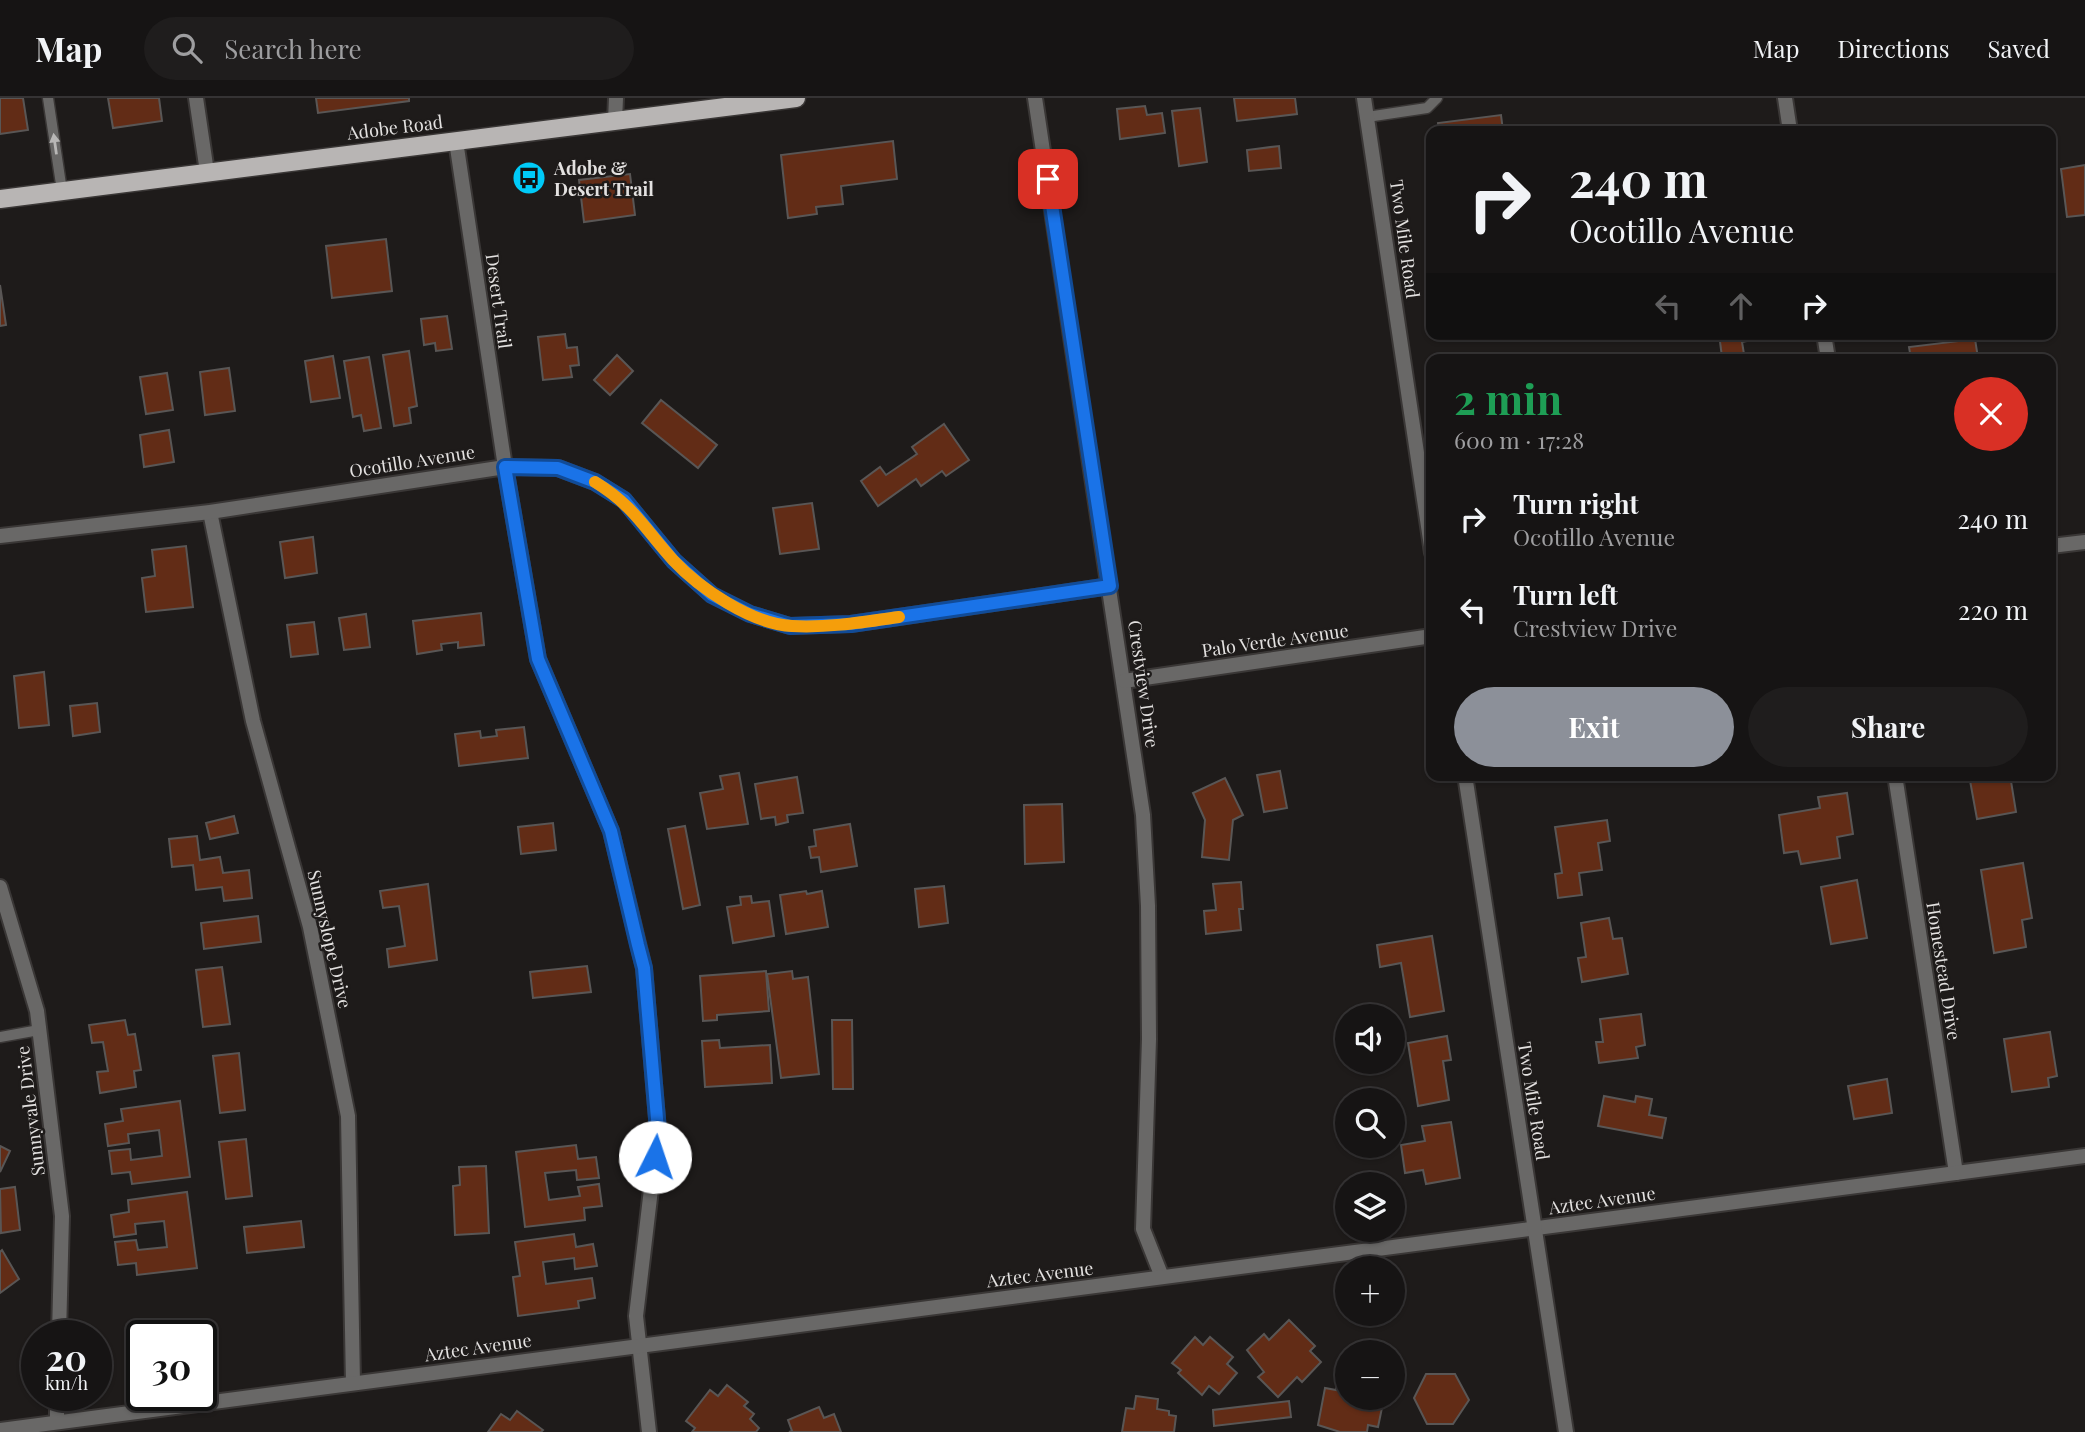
<!DOCTYPE html>
<meta charset="utf-8">
<style>
:root{--surface:#161414;--page:#1f1d1d;--text:#f1f3f6;--muted:#9e9ea0;--line:#353334;--accent:#8c9099}
body{margin:0;font-family:"Playfair Display",serif;background:var(--page);color:var(--text);height:100vh;display:flex;flex-direction:column;font-size:26px;white-space:nowrap}
*{box-sizing:border-box;margin:0}
p{font-size:23px;color:var(--muted)}
.icon{flex:none;width:38px;height:38px;fill:none;stroke:currentColor;stroke-width:2;stroke-linecap:round;stroke-linejoin:round}
.map{position:relative;flex:1;overflow:hidden}
.details{position:absolute;left:1426px;top:256px;width:630px;height:427px;display:flex;flex-direction:column;background:var(--surface);border-radius:14px;box-shadow:0 2px 5px #0004,0 0 0 2px var(--line)}
.details>*{flex:none}
.banner{position:absolute;left:1426px;top:28px;width:630px;height:214px;border-radius:14px;box-shadow:0 2px 5px #0004,0 0 0 2px var(--line);background:#161414;color:var(--text);overflow:hidden}
.fabs{position:absolute;left:1335px;top:906px;display:grid;gap:14px}
.fabs a{display:grid;place-items:center;width:70px;height:70px;border-radius:50%;background:var(--surface);box-shadow:0 2px 5px #0004,0 0 0 2px var(--line);font-size:35px}
.speed{position:absolute;left:21px;top:1222px;display:flex;gap:14px;font-size:35px;font-weight:700;text-align:center}
.speed>*{display:grid;place-content:center;width:91px;height:91px;border-radius:50%;background:var(--surface);box-shadow:0 2px 5px #0004,0 0 0 2px var(--line);line-height:1}
.speed small{font-size:18px;font-weight:400}
.speed .limit{border:4px solid #111;border-radius:10px;background:#fff;color:#111}
.pin{position:absolute;display:grid;place-items:center;width:60px;height:60px;color:#fff;margin:-30px;border-radius:14px;box-shadow:0 4px 10px #0006}
.me{position:absolute;width:77px;margin:-38px;rotate:4deg;stroke-linejoin:round;filter:drop-shadow(0 0 5px #0008)}
.turn{display:flex;align-items:center;gap:24px;height:147px;padding:0 28px;font-size:32px}
.turn .icon{width:91px;height:91px;stroke-width:2.5}
.turn b{display:block;font-size:49px;line-height:60px}
.lanes{display:flex;align-items:center;height:66px;padding:0 28px;background:#0003;justify-content:center;gap:35px;direction:ltr}
.lanes .off{opacity:.35}
.round{display:grid;place-items:center;flex:none;width:74px;height:74px;border-radius:37px;background:var(--page)}
.summary{display:flex;align-items:center;justify-content:space-between;height:119px;padding:0 28px}
h1{font-size:42px;font-weight:700;line-height:52px;color:#1e9e55}
.button{display:flex;gap:14px;margin-top:auto;padding:14px 28px}
.button a{flex:1;height:80px;border-radius:42px;background:var(--accent);color:#fff;font-size:28px;font-weight:700;line-height:80px;text-align:center}
.button a+a{background:var(--page);color:var(--text)}
ul{padding:0;list-style:none}
li{display:flex;align-items:center;gap:21px;height:91px;padding:0 28px}
li div{flex:1}
li b{display:block;font-size:26px}
li em{font-style:normal}
header{display:flex;align-items:center;gap:42px;box-sizing:border-box;height:98px;padding:0 35px;background:var(--surface);border-bottom:2px solid var(--line)}
header strong{font-size:33px}
nav{display:flex;gap:38px;margin-inline-start:auto;font-size:24px}
.search{width:490px;height:63px;background:var(--page);display:flex;align-items:center;gap:18px;box-sizing:border-box;padding:0 24px;border-radius:38px;color:var(--muted);font-size:26px}
.map>svg:first-child{display:block}
.building{fill:#622c16;stroke:#595655;stroke-width:2}
.lines{fill:none;stroke-linecap:round;stroke-linejoin:round}
.service-casing{stroke:#3a3736;stroke-width:13}
.minor-casing{stroke:#3a3736;stroke-width:18}
.tertiary-casing{stroke:#3a3736;stroke-width:18}
.primary-casing{stroke:#3a3736;stroke-width:21}
.service{stroke:#696867;stroke-width:10}
.minor{stroke:#696867;stroke-width:14}
.tertiary{stroke:#696867;stroke-width:14}
.primary{stroke:#b8b5b4;stroke-width:18}
.oneway{fill:#b8b7b6}
.route-casing{stroke:#114b97;stroke-width:18}
.route{stroke:#1a73e8;stroke-width:12}
.slow{stroke:#f59e0b;stroke-width:12}
.labels{text-anchor:middle;dominant-baseline:central;stroke-width:5;stroke-linejoin:round;paint-order:stroke}
.street-label{font-size:18px;fill:#e3e1e0;stroke:#1e1b1a}
.poi-label{font-size:18px;font-weight:bold;fill:#e3e1e0;stroke:#1e1b1a;text-anchor:start}
</style>
<header>
<strong>Map</strong>
<div class="search"><svg class="icon" aria-label="search" viewBox="0 0 24 24"><circle cx="10" cy="10" r="6"/><path d="M15 15l6 6"/></svg>Search here</div>
<nav><a>Map</a><a>Directions</a><a>Saved</a></nav>
</header>
<div class="map">
<svg width="2085" height="1334" viewBox="0 0 2085 1334">
<rect width="100%" height="100%" fill="#1e1b1a"/>
<g class="building">
<polygon points="0,0 23,0 28,32 0,36"/>
<polygon points="108,0 159,0 162,23 113,30"/>
<polygon points="316,0 409,0 409,3 318,15"/>
<polygon points="1234,0 1295,0 1297,16 1237,23"/>
<polygon points="1145,8 1147,17 1162,15 1165,35 1120,41 1117,11"/>
<polygon points="1200,10 1207,64 1179,68 1172,13"/>
<polygon points="1501,17 1503,33 1439,33 1438,25"/>
<polygon points="893,43 897,81 841,88 843,106 816,109 817,116 788,120 781,57"/>
<polygon points="1279,48 1281,70 1249,73 1247,52"/>
<polygon points="2085,67 2085,117 2067,119 2061,71"/>
<polygon points="630,76 635,117 584,124 579,82"/>
<polygon points="386,141 392,193 332,200 326,148"/>
<polygon points="0,187 6,227 0,228"/>
<polygon points="447,218 452,251 436,253 435,245 424,247 421,221"/>
<polygon points="565,236 567,250 577,249 579,267 570,268 572,279 543,282 538,239"/>
<polygon points="1719,236 1751,236 1752,242 1742,244 1744,256 1722,259"/>
<polygon points="1975,241 1978,260 1911,261 1909,249"/>
<polygon points="409,253 417,308 409,310 411,325 394,328 383,257"/>
<polygon points="617,257 633,273 610,297 594,282"/>
<polygon points="333,258 340,300 311,304 305,263"/>
<polygon points="369,259 381,330 364,333 361,317 353,319 344,263"/>
<polygon points="229,270 235,313 205,317 200,274"/>
<polygon points="167,275 173,312 146,316 140,279"/>
<polygon points="661,302 717,347 698,370 642,325"/>
<polygon points="944,326 969,362 946,378 942,373 921,388 916,381 878,408 861,383 880,369 886,377 917,356 912,349"/>
<polygon points="169,332 174,364 144,369 140,337"/>
<polygon points="812,405 819,451 780,456 773,410"/>
<polygon points="313,439 317,475 285,480 280,444"/>
<polygon points="186,448 193,509 146,514 142,480 155,478 152,452"/>
<polygon points="481,515 484,547 458,550 458,544 441,546 442,552 417,556 413,523"/>
<polygon points="366,516 370,549 344,552 339,520"/>
<polygon points="314,524 318,556 291,559 287,527"/>
<polygon points="44,574 49,627 19,630 14,578"/>
<polygon points="97,605 100,634 73,638 70,608"/>
<polygon points="524,629 528,660 459,668 455,636 480,633 481,640 497,638 496,632"/>
<polygon points="1280,673 1287,710 1264,714 1257,677"/>
<polygon points="739,675 748,726 707,731 700,695 723,691 720,678"/>
<polygon points="1969,677 2010,677 2016,714 1977,721"/>
<polygon points="797,679 803,715 787,717 788,724 776,727 775,719 761,721 755,686"/>
<polygon points="1225,680 1243,717 1233,722 1229,762 1202,759 1205,722 1193,695"/>
<polygon points="1847,695 1853,736 1837,739 1840,760 1801,766 1798,753 1784,755 1779,717 1820,710 1818,699"/>
<polygon points="1062,706 1064,764 1025,766 1024,707"/>
<polygon points="234,718 238,735 210,741 206,725"/>
<polygon points="1607,722 1610,743 1598,745 1602,772 1579,775 1582,797 1558,800 1555,776 1562,775 1555,729"/>
<polygon points="553,725 556,752 521,756 518,729"/>
<polygon points="850,726 857,768 821,774 819,759 811,760 809,749 816,748 814,732"/>
<polygon points="685,728 700,807 683,811 668,731"/>
<polygon points="197,738 200,762 220,759 223,775 249,772 252,800 224,803 222,789 196,792 193,767 172,769 169,741"/>
<polygon points="2023,765 2032,820 2022,822 2026,849 1994,855 1981,772"/>
<polygon points="1857,782 1867,840 1831,846 1821,789"/>
<polygon points="1241,784 1243,811 1239,811 1241,832 1206,836 1204,813 1216,812 1213,786"/>
<polygon points="428,786 437,862 389,869 387,851 405,848 399,808 383,810 380,793"/>
<polygon points="944,788 948,825 919,829 915,791"/>
<polygon points="806,793 807,796 822,793 828,829 786,836 780,797"/>
<polygon points="751,798 752,805 769,803 774,838 733,845 727,809 741,807 740,799"/>
<polygon points="258,818 261,844 204,851 201,825"/>
<polygon points="1609,820 1613,841 1622,840 1628,876 1582,884 1578,860 1586,859 1581,825"/>
<polygon points="1432,838 1444,913 1410,919 1401,865 1380,869 1377,847"/>
<polygon points="587,868 591,894 533,900 530,874"/>
<polygon points="222,869 230,926 203,929 196,872"/>
<polygon points="766,873 769,913 717,917 717,922 703,923 700,878"/>
<polygon points="792,873 793,881 808,879 819,976 781,980 767,876"/>
<polygon points="1641,916 1645,947 1636,949 1638,960 1599,965 1596,944 1603,944 1600,921"/>
<polygon points="125,922 128,937 135,936 141,972 134,973 136,989 100,995 97,974 108,973 103,944 92,945 89,927"/>
<polygon points="832,922 852,922 853,991 833,991"/>
<polygon points="2050,934 2057,978 2048,980 2049,989 2012,994 2004,941"/>
<polygon points="1447,938 1451,962 1443,963 1449,1002 1418,1008 1408,945"/>
<polygon points="719,942 720,950 770,947 772,985 705,989 702,943"/>
<polygon points="239,955 245,1012 220,1015 213,958"/>
<polygon points="1887,981 1892,1015 1854,1021 1848,988"/>
<polygon points="1604,998 1635,1004 1636,998 1652,1001 1649,1017 1666,1020 1662,1040 1598,1028"/>
<polygon points="180,1003 190,1079 132,1086 130,1074 112,1076 109,1053 130,1051 131,1062 162,1058 159,1032 128,1036 129,1045 108,1048 105,1026 123,1023 121,1011"/>
<polygon points="1451,1024 1460,1080 1426,1086 1423,1072 1405,1075 1401,1047 1425,1043 1422,1028"/>
<polygon points="246,1041 252,1098 226,1101 219,1044"/>
<polygon points="576,1047 578,1061 596,1059 599,1080 577,1082 576,1072 545,1075 549,1102 580,1098 578,1089 599,1086 602,1108 584,1110 585,1122 525,1129 516,1054"/>
<polygon points="0,1048 10,1053 0,1074"/>
<polygon points="486,1068 489,1135 455,1137 453,1088 460,1087 459,1069"/>
<polygon points="15,1089 20,1132 1,1135 0,1091"/>
<polygon points="187,1094 197,1170 137,1177 136,1165 118,1167 115,1144 136,1142 138,1152 167,1149 164,1123 135,1126 136,1136 114,1139 111,1117 129,1114 128,1102"/>
<polygon points="301,1123 304,1149 247,1155 244,1129"/>
<polygon points="574,1136 576,1149 593,1146 597,1168 575,1171 574,1160 543,1164 546,1186 592,1180 595,1200 578,1203 579,1210 518,1218 513,1179 520,1178 515,1144"/>
<polygon points="2,1152 19,1181 0,1195 0,1154"/>
<polygon points="1289,1222 1315,1248 1310,1253 1321,1264 1302,1284 1297,1279 1278,1299 1258,1279 1264,1274 1247,1252 1264,1236 1269,1242"/>
<polygon points="1195,1239 1203,1247 1210,1239 1233,1259 1227,1266 1237,1275 1219,1296 1209,1288 1202,1297 1178,1275 1181,1272 1172,1265"/>
<polygon points="1426,1276 1455,1276 1469,1302 1453,1326 1427,1326 1414,1300"/>
<polygon points="1338,1281 1348,1282 1348,1300 1384,1300 1378,1329 1368,1327 1367,1334 1340,1334 1318,1327 1325,1290 1336,1292"/>
<polygon points="727,1287 748,1304 744,1308 754,1316 750,1321 759,1330 756,1334 692,1334 695,1330 686,1323 710,1292 718,1298"/>
<polygon points="1136,1298 1158,1301 1157,1311 1169,1313 1169,1317 1176,1318 1174,1334 1122,1334 1126,1310 1134,1311"/>
<polygon points="1289,1303 1291,1319 1214,1328 1213,1312"/>
<polygon points="819,1309 824,1320 834,1316 841,1334 789,1334 792,1333 788,1322"/>
<polygon points="517,1313 543,1332 541,1334 488,1334 501,1316 510,1322"/>
</g>
<g class="lines">
<defs>
<g id="service">
<polyline points="48,0 62,93"/>
<polyline points="1367,19 1427,10 1437,0"/>
<polyline points="0,939 39,932"/>
</g>
<g id="minor">
<polyline points="196,0 207,74"/>
<polyline points="1035,0 1143,717 1148,808 1149,941 1143,1131 1162,1179"/>
<polyline points="1785,0 1790,33"/>
<polyline points="615,23 616,0"/>
<polyline points="456,43 505,369 538,561 611,733 644,870 658,1032 636,1218 649,1334"/>
<polyline points="1824,236 1828,261"/>
<polyline points="210,414 253,623 310,829 348,1018 353,1285"/>
<polyline points="0,438 210,414 505,369 558,370 595,384 624,402 674,463 712,497 750,516 790,528 851,526 1110,488"/>
<polyline points="2051,448 2085,444"/>
<polyline points="1124,583 1432,538"/>
<polyline points="1895,677 1956,1075"/>
<polyline points="0,789 37,913 62,1118 59,1237"/>
<polyline points="57,1324 57,1297"/>
<polyline points="0,1332 2085,1058"/>
</g>
<g id="tertiary">
<polyline points="1364,0 1432,455"/>
<polyline points="1465,677 1566,1334"/>
</g>
<polyline id="primary" points="0,101 796,0"/>
</defs>
<use href="#service" class="service-casing"/>
<use href="#minor" class="minor-casing"/>
<use href="#tertiary" class="tertiary-casing"/>
<use href="#primary" class="primary-casing"/>
<use href="#service" class="service"/>
<use href="#minor" class="minor"/>
<use href="#tertiary" class="tertiary"/>
<use href="#primary" class="primary"/>
</g>
<defs><path id="oneway-solid" d="M-6-.8H1V-3.2L6.5 0L1 3.2V.8H-6Z" transform="scale(1.75)"/></defs>
<use class="oneway" href="#oneway-solid" transform="translate(55 46) rotate(-98)"/>
<g class="lines">
<defs>
<polyline id="route" points="655,1059 658,1032 644,870 638,847 611,733 538,561 505,369 558,370 595,384 624,402 674,463 712,497 750,516 790,528 851,526 1110,488 1048,81"/>
</defs>
<use href="#route" class="route-casing"/>
<use href="#route" class="route"/>
<path class="slow" d="M595,384C634,408 644,430 673,462C700,491 752,526 792,528C828,530 864,524 899,519"/>
</g>
<defs>
<symbol id="bus-disc" viewBox="-11 -11 22 22"><circle r="9.5" fill="#00cbf9" stroke="#1e1b1a"/><path d="M-5-6H5V4H4V6H2V4H-2V6H-4V4H-5ZM-3.5-4V0h7V-4ZM-3.5 1.2v1.5H-2V1.2ZM2 1.2v1.5H3.5V1.2Z" fill="#111"/></symbol>
</defs>
<g fill-rule="evenodd">
<use href="#bus-disc" x="510" y="61" width="38" height="38"/>
</g>
<g class="labels">
<g class="street-label">
<text transform="translate(395 29) rotate(-7)">Adobe Road</text>
<text transform="translate(1405 141) rotate(82)">Two Mile Road</text>
<text transform="translate(499 203) rotate(82)">Desert Trail</text>
<text transform="translate(412 363) rotate(-9)">Ocotillo Avenue</text>
<text transform="translate(1275 542) rotate(-8)">Palo Verde Avenue</text>
<text transform="translate(1144 586) rotate(82)">Crestview Drive</text>
<text transform="translate(330 841) rotate(77)">Sunnyslope Drive</text>
<text transform="translate(1944 873) rotate(81)">Homestead Drive</text>
<text transform="translate(1534 1003) rotate(81)">Two Mile Road</text>
<text transform="translate(30 1013) rotate(-97)">Sunnyvale Drive</text>
<text transform="translate(1602 1102) rotate(-8)">Aztec Avenue</text>
<text transform="translate(1040 1176) rotate(-7)">Aztec Avenue</text>
<text transform="translate(478 1249) rotate(-8)">Aztec Avenue</text>
</g>
<g class="poi-label">
<text x="554" y="70">Adobe &amp;<tspan x="554" dy="21">Desert Trail</tspan></text>
</g>
</g>
</svg>
<div class="fabs">
<a><svg class="icon" aria-label="sound" viewBox="0 0 24 24"><path d="M4 9h4l5-4v14l-5-4H4zM17 9q2 3 0 6"/></svg></a>
<a><svg class="icon" aria-label="search" viewBox="0 0 24 24"><circle cx="10" cy="10" r="6"/><path d="M15 15l6 6"/></svg></a>
<a><svg class="icon" aria-label="layers" viewBox="0 0 24 24"><path d="M12 4l9 5-9 5-9-5zM3 14l9 5 9-5"/></svg></a>
<a>+</a>
<a>−</a>
</div>
<div class="speed"><div>20<small>km/h</small></div><div class="limit">30</div></div>
<div class="pin" style="left:1048px;top:81px;background:#d93025"><svg class="icon" aria-label="arrive" viewBox="0 0 24 24"><path d="M6 21V4h12l-3 4 3 4H6"/></svg></div>
<svg class="me" style="left:655px;top:1059px" viewBox="-20 -20 40 40"><circle r="19" fill="#fff"/><path d="M0-13L10 11 0 6-10 11z" fill="#1a73e8"/></svg>
<div class="banner">
<div class="turn"><svg class="icon" aria-label="right" viewBox="0 0 24 24"><path d="M7 20v-9h11M14 6l5 5-5 5"/></svg><div><b>240 m</b>Ocotillo Avenue</div></div>
<div class="lanes"><svg class="icon off" aria-label="left" viewBox="0 0 24 24"><path d="M17 20v-9H6M10 6l-5 5 5 5"/></svg><svg class="icon off" aria-label="ahead" viewBox="0 0 24 24"><path d="M12 20V5M6 11l6-6 6 6"/></svg><svg class="icon" aria-label="right" viewBox="0 0 24 24"><path d="M7 20v-9h11M14 6l5 5-5 5"/></svg></div>
</div>
<section class="details">
<div class="summary"><div><h1>2 min</h1><p>600 m · 17:28</p></div><a class="round" style="background:#d93025;color:#fff"><svg class="icon" aria-label="close" viewBox="0 0 24 24"><path d="M6 6l12 12M18 6L6 18"/></svg></a></div>
<ul>
<li><svg class="icon" aria-label="right" viewBox="0 0 24 24"><path d="M7 20v-9h11M14 6l5 5-5 5"/></svg><div><b>Turn right</b><p>Ocotillo Avenue</p></div><em>240 m</em></li>
<li><svg class="icon" aria-label="left" viewBox="0 0 24 24"><path d="M17 20v-9H6M10 6l-5 5 5 5"/></svg><div><b>Turn left</b><p>Crestview Drive</p></div><em>220 m</em></li>
</ul>
<div class="button"><a>Exit</a><a>Share</a></div>
</section>
</div>
